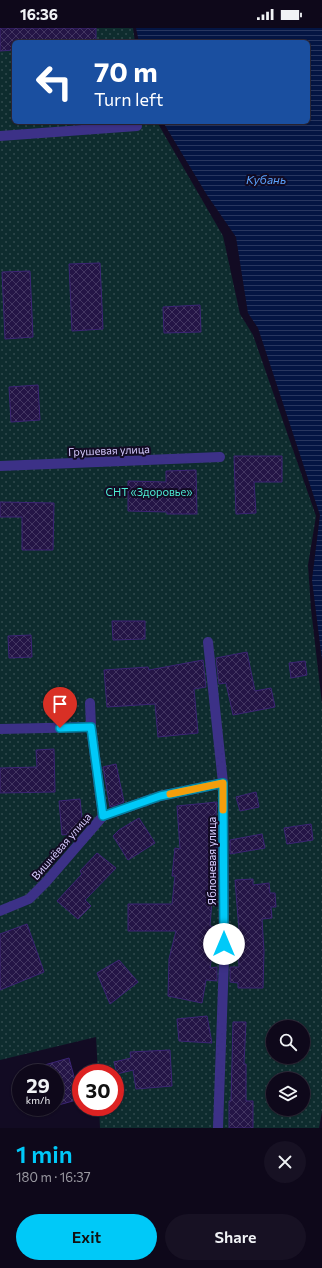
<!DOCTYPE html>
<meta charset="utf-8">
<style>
:root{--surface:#0e081a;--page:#171123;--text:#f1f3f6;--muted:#9b9aa2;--line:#2e2939;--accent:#00c9f8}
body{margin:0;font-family:Commissioner,sans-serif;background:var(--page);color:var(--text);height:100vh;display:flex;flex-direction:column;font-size:15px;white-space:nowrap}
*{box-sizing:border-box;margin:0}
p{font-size:13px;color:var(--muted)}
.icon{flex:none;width:22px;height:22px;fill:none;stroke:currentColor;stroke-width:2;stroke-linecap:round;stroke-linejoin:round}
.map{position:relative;height:1100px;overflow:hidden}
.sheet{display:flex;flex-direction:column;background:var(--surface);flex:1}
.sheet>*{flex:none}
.hud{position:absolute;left:12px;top:12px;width:298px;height:84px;border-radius:6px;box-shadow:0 1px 3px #0004,0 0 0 1px var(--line);background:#1a4fa0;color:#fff;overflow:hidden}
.tools{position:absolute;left:266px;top:992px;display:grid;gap:8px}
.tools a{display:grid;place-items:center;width:44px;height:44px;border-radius:50%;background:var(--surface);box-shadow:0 1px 3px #0004,0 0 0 1px var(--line);font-size:20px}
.speed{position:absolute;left:12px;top:1036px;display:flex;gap:8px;font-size:20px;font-weight:700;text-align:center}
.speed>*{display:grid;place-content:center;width:52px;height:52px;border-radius:50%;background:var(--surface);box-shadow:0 1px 3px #0004,0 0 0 1px var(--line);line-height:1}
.speed small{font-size:10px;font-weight:400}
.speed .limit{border:6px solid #d22;background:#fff;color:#111}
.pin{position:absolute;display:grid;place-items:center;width:34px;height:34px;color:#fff;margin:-41px -17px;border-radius:50% 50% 50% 0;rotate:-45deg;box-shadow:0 0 4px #0007}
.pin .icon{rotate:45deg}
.me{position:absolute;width:44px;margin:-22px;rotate:0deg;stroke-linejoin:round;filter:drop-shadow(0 0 3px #0008)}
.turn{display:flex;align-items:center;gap:14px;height:84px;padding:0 16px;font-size:18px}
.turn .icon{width:52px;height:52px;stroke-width:2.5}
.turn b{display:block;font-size:28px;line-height:34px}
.round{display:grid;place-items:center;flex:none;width:42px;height:42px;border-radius:21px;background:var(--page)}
.headline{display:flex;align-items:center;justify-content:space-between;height:68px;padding:0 16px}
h1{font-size:24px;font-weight:600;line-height:30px;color:var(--accent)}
.primary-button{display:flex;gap:8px;margin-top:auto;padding:8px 16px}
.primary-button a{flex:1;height:46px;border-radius:24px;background:var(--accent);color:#111;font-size:16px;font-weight:600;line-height:46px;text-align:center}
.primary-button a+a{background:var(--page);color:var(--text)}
.status{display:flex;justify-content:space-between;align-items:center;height:28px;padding:0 20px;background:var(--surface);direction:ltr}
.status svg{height:11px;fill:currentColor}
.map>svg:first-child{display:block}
.garden{fill:url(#garden-dots);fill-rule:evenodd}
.water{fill:url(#water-rules)}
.building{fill:url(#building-cross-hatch);stroke:#3c2575}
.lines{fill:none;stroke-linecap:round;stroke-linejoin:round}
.street{stroke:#3c3187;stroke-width:10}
.route-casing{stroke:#0083a1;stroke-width:10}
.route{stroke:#00c9f8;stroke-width:7}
.slow{stroke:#f59e0b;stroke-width:7}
.labels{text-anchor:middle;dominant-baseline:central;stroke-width:4;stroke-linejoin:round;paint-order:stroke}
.street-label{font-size:11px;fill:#d8cdff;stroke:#120b23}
.park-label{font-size:11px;fill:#4decd3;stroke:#120b23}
.water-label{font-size:12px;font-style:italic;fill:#5ba4ff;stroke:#120b23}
</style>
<div class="status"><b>16:36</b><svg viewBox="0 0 49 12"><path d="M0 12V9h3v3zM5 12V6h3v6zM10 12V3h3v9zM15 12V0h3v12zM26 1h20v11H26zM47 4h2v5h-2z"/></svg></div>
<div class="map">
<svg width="322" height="1100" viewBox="0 0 322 1100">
<defs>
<pattern id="garden-dots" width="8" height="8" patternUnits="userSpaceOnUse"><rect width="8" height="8" fill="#0e2c2e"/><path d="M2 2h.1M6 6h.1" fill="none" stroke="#30494d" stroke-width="1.8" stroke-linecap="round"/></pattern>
<pattern id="water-rules" width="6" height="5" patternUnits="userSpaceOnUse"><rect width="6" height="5" fill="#041543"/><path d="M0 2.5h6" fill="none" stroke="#28365f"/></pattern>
<pattern id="building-cross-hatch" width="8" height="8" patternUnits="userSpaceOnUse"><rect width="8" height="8" fill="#241546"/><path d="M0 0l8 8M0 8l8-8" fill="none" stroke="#433662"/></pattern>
</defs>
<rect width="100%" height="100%" fill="#120b23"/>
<path class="garden" d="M0,0H133L135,14H14V94H157L223,208L240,286L253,307L316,488L308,537L311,581L322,676V1084L319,1100H100L99,1079H115V1045H98L96,1009L0,1032ZM273,999H303V1029H273ZM273,1051H303V1081H273Z"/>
<polygon class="water" points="136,0 322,0 322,632 312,552 320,487 258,300 248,285 236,209 207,167 163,94 308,94 308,14 139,14"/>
<g class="building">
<polygon points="0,0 96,0 96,14 14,14 14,22 0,23"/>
<polygon points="100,235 103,301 72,303 69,236"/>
<polygon points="30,243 33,309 5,311 2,244"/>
<polygon points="200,277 201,304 164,305 163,279"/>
<polygon points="38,357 40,392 11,394 9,359"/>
<polygon points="234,428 282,428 282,454 254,454 256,485 236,486"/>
<polygon points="196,442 197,486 167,486 167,484 128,483 128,453 166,454 166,443"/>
<polygon points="0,474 54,475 53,522 22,522 22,489 0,489"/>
<polygon points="112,593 145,593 145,611 113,612"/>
<polygon points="31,607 32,629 9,630 8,608"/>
<polygon points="247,624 255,663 271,660 275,679 233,687 226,655 219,656 216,630"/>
<polygon points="203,632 206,659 194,661 198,705 158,709 155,676 107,679 104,642 148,639 149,642"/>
<polygon points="305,633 307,647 291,650 289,635"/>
<polygon points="54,721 55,764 0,765 0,740 37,739 36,722"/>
<polygon points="116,736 124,774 110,779 103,739"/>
<polygon points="256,764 259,779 240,783 236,769"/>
<polygon points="80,771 83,801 79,805 62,807 59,773"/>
<polygon points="217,774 214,814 217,814 217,847 214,847 210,898 217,899 210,940 217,939 217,953 206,952 202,975 168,968 169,931 176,903 128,903 128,876 172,876 175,848 172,848 175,820 180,821 177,778"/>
<polygon points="139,790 155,815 128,832 113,808 119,802"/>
<polygon points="311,796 313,812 287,816 284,800"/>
<polygon points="262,806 265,820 230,826 230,812"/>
<polygon points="97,825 116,840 85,872 91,878 78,891 57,873 82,846 80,843"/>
<polygon points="253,851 253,857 269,855 270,865 275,865 276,879 271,879 272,890 262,891 264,923 263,960 238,960 238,955 230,954 230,939 239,939 237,902 239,902 235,852"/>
<polygon points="27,896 44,944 0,962 0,906"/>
<polygon points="119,932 138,954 110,976 97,945"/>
<polygon points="207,988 212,1015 179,1013 177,991"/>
<polygon points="233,994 246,994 244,1036 246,1036 246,1073 253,1073 253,1100 229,1100 229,1073 231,1073"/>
<polygon points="170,1022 172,1058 136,1061 133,1042 117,1046 114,1034 131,1030 130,1024"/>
<polygon points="69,1030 80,1071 55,1078 55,1045 27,1045 27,1042"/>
</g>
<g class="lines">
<g class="street">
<polyline points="0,108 137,98"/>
<polyline points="0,438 220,429"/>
<polyline points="208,614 223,755 224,931 218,1100"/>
<polyline points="0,701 91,699"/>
<polyline points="103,788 160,768 223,755"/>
<polyline points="0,883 29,871 46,854 103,788 91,699 90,675"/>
</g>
</g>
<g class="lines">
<defs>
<polyline id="route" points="60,700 91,699 103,788 160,768 223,755 224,916"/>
</defs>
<use href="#route" class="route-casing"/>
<use href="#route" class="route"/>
<polyline class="slow" points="170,766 223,755 223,782"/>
</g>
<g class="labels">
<g class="street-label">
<text transform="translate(109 422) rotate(-2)">Грушевая улица</text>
<text transform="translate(61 818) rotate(-49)">Вишнёвая улица</text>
<text transform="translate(211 833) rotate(-90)">Яблоневая улица</text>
</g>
<g class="park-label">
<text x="149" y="463">СНТ «Здоровье»</text>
</g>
<g class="water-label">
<text x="266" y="151">Кубань</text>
</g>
</g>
</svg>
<div class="tools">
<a><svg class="icon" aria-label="search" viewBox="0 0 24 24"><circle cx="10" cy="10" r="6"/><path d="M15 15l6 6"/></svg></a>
<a><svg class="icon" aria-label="layers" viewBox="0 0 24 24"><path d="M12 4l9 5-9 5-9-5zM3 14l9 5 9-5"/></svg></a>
</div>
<div class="speed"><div>29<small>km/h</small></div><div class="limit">30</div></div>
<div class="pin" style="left:60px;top:700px;background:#d93025"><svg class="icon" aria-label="arrive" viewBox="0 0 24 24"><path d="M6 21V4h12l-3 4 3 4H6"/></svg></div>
<svg class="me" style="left:224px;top:916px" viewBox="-20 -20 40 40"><circle r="19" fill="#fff"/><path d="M0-13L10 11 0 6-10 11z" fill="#00c9f8"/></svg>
<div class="hud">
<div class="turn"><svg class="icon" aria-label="left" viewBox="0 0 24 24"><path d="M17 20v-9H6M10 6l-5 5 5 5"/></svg><div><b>70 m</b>Turn left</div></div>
</div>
</div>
<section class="sheet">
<div class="headline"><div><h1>1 min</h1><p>180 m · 16:37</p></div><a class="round"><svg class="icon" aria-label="close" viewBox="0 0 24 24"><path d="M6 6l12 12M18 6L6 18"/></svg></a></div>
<div class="primary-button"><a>Exit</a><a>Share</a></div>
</section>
